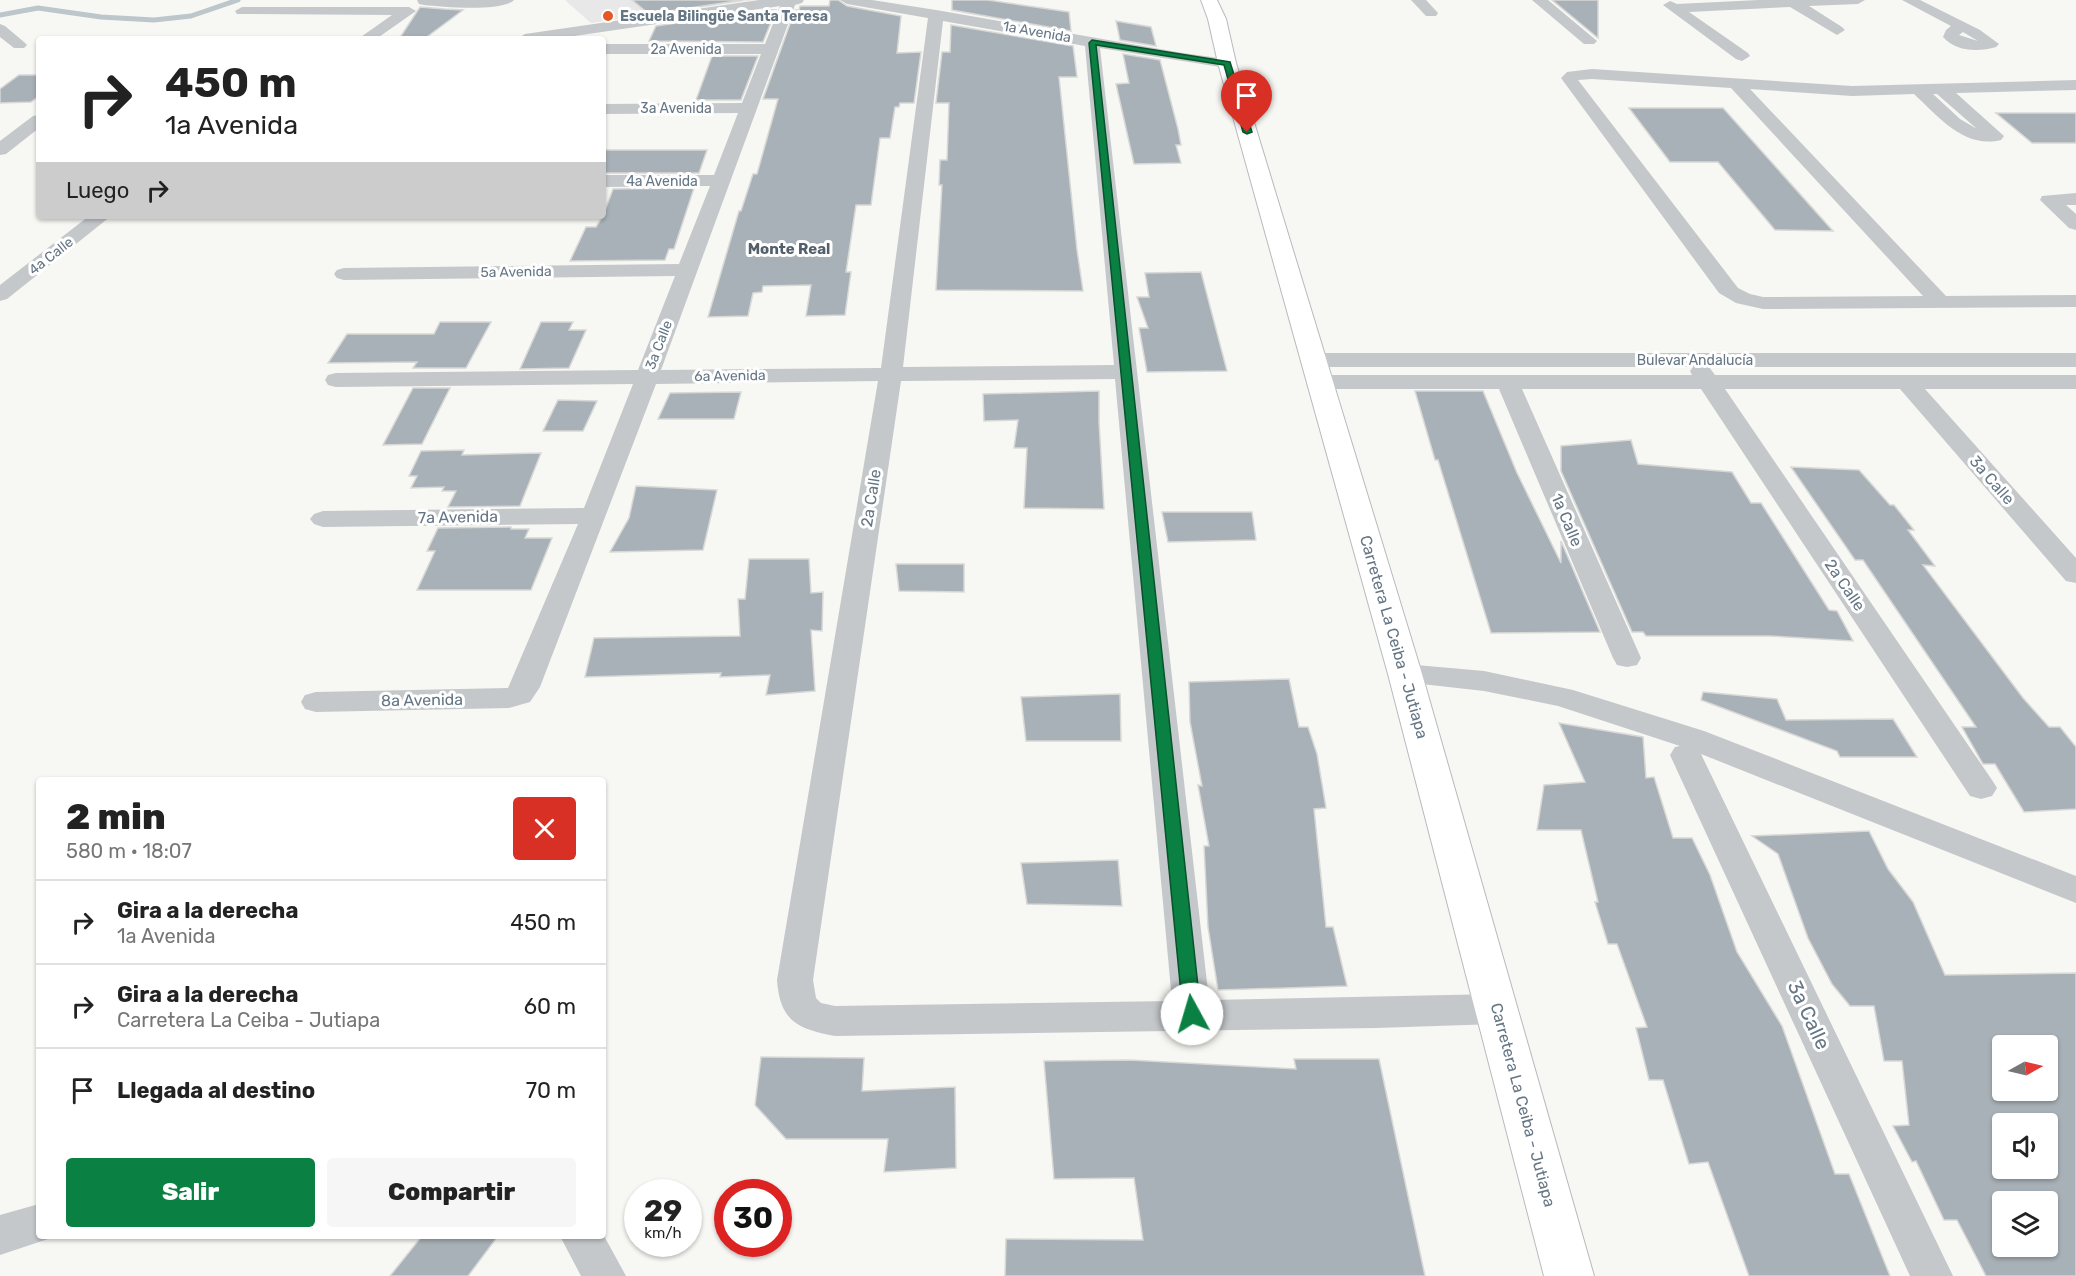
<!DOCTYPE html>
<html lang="es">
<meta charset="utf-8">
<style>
:root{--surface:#fff;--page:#f6f6f6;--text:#222;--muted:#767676;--line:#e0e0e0;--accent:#0b8043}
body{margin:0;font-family:Rubik,sans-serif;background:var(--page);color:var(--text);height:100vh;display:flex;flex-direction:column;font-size:22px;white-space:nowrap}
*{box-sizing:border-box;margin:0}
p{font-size:20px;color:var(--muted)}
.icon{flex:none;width:33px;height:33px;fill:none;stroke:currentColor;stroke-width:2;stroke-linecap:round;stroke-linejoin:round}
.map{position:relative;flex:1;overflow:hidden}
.side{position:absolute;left:36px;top:777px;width:570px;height:462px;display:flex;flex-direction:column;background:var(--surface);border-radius:6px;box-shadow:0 2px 4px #0004}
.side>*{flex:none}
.guide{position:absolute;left:36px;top:36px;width:570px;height:183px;border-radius:6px;box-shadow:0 2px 4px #0004;background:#fff;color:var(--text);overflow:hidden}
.needle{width:39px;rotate:82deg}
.tools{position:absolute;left:1992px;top:1035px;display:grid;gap:12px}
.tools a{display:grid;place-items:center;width:66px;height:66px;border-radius:6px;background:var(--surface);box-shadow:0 2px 4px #0004;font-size:30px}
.speed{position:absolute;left:624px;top:1179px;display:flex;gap:12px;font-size:30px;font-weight:700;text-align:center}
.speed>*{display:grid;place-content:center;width:78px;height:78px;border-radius:50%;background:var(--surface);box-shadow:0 2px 4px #0004;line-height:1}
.speed small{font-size:15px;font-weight:400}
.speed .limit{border:9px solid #d22;background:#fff;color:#111}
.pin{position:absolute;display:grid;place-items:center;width:51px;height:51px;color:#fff;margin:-62px -26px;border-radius:50% 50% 50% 0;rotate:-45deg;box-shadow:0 0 6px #0007}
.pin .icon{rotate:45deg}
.me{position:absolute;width:66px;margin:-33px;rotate:354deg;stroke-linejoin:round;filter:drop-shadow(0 0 4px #0008)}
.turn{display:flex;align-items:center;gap:21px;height:126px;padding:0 30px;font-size:27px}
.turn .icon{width:78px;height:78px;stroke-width:2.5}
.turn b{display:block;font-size:42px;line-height:51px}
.then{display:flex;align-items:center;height:57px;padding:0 30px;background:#0003;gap:12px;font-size:22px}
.round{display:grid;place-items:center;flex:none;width:63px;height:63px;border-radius:6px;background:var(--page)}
.overview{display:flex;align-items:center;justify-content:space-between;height:102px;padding:0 30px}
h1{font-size:36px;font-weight:800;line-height:45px}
.action{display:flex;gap:12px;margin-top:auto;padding:12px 30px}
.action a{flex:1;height:69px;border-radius:6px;background:var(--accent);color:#fff;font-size:24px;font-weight:800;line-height:69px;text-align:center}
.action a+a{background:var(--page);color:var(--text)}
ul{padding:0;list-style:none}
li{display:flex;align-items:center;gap:18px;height:84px;padding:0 30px;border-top:2px solid var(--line)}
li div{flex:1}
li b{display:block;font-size:22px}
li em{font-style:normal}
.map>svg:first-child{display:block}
.built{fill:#e7e8e7}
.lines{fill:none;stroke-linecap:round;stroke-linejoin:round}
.stream{stroke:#bcc6cb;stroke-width:5}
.building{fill:#a8b1b7;stroke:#d8d8d6;stroke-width:1.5;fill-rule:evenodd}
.primary-casing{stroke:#b7bbbf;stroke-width:2}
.street{fill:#c4c8cb;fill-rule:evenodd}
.primary{fill:#fff;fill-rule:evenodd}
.route{fill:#0b8043;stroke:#07532c;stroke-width:1.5}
.poi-dot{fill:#e55725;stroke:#fff;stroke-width:2}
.labels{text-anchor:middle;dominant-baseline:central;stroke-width:6;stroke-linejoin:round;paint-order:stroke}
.far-poi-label{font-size:14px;font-weight:bold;fill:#657685;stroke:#fff;text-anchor:start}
.far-street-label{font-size:14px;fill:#657685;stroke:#fff}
.far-neighbourhood-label{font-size:15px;font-weight:bold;fill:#535f6a;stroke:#fff}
.street-label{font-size:16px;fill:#657685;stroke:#fff}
.near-street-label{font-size:20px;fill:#657685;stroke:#fff}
</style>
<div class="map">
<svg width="2076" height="1276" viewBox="0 0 2076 1276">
<rect width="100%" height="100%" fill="#f7f7f3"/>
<polygon class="built" points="565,0 755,0 591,23"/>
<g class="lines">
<polyline class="stream" points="0,15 38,8 101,17 154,20 191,16 238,0"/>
</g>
<g class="building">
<polygon points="632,0 743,0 649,14"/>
<polygon points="830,0 838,0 847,6 901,16 897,53 921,52 914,103 900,103 899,107 895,107 890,138 880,138 871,205 856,205 846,272 851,272 845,315 806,316 811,285 763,286 762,292 753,293 748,316 708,317 739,211 741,211 753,174 757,174 778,99 763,99 795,10 799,10 800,6 829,6"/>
<polygon points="952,0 988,0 1069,12 1071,31 952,10"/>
<polygon points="1552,0 1598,0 1598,38"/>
<polygon points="420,7 444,9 463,10 424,39 399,39"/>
<polygon points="765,10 776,10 763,42 649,41 656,26"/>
<polygon points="1116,21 1151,27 1156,46 1120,40"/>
<polygon points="951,25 1073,46 1077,77 1059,77 1077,250 1083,291 936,290 942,185 939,185 940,160 947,160 949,103 936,103 942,52 950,52"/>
<polygon points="1123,54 1160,60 1178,129 1181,145 1176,145 1181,163 1134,164 1116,84 1129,83"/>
<polygon points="712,56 758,56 741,100 696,100"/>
<polygon points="19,75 39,75 39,96 31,102 0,103 0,89"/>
<polygon points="1629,108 1723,108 1833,231 1775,230 1718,162 1670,162"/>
<polygon points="1996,113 2076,113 2076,143 2032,143"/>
<polygon points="603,150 707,150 699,173 603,173"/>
<polygon points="694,188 674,249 669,249 665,260 570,261 586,227 596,227 603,216 613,189"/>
<polygon points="1201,272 1227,371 1147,372 1139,328 1148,328 1137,297 1149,297 1145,273"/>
<polygon points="440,322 491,322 466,368 413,368 417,362 328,363 347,334 434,334"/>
<polygon points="541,322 573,322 569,330 586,330 569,368 520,369"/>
<polygon points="413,388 450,388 422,444 383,445"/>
<polygon points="1099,391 1099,422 1104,509 1024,508 1027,448 1014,448 1018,420 984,421 983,394"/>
<polygon points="1415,391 1483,391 1517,473 1561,563 1561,541 1600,632 1491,633 1438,460 1435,460"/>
<polygon points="741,392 734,419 658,419 670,393"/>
<polygon points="558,400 597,401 583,431 543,431"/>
<polygon points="1631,440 1638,464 1732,472 1751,503 1761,503 1829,610 1837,611 1853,641 1770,636 1646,636 1643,632 1632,632 1561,471 1561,446"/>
<polygon points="464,450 462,455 541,453 520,506 448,507 456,491 442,491 444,487 411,488 417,476 409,476 421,451"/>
<polygon points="1791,467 1859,470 1890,505 1894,505 1914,530 1908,530 1935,566 1923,565 2023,698 2049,727 2060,727 2076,747 2076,809 2024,812 1995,764 1983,764 1962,727 1976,727 1863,560 1855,560"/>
<polygon points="636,486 717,490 703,550 610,552 629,518"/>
<polygon points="1162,512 1252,512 1256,540 1168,542"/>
<polygon points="511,527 511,529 529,529 525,538 552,538 531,590 417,590 435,551 427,551 438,528"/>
<polygon points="749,559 809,559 811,593 823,592 822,631 811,630 815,691 766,695 770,675 720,677 721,673 585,677 594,638 740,636 738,599 745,599"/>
<polygon points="896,564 964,564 964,592 899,591"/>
<polygon points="1289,679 1299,727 1308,727 1317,754 1326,808 1314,809 1326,927 1333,927 1347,986 1218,990 1208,927 1204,846 1209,846 1198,785 1202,786 1190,722 1189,682"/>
<polygon points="1703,692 1777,699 1786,720 1893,719 1917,757 1840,757 1837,751 1701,700"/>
<polygon points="1120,694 1121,741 1026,741 1021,697"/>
<polygon points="1559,723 1643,737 1646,778 1654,777 1673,838 1692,838 1710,875 1737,952 1782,1026 1835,1174 1849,1174 1890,1276 1749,1276 1708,1162 1689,1164 1663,1080 1649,1080 1636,1028 1647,1027 1617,944 1608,944 1595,902 1598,902 1581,830 1537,830 1544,785 1585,782"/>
<path d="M1869,831L1888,869L1913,902L1945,975L2076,973V1276H1986L1957,1220H1944L1916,1161L1912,1162L1893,1126L1909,1125L1902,1061H1884L1874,1006H1850L1832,984L1808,938L1778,854L1752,836ZM2002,1046H2048V1090H2002ZM2002,1124H2048V1168H2002ZM2002,1202H2048V1246H2002Z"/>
<polygon points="1118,860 1122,906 1027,904 1021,863"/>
<polygon points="761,1057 864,1058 862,1091 955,1087 956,1168 884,1172 888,1139 786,1139 755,1105"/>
<polygon points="1294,1059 1379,1059 1425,1276 1005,1276 1006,1239 1143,1240 1134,1178 1054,1179 1044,1061 1130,1060 1296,1069"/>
<polygon points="422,1236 498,1236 468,1276 390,1276"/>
</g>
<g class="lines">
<defs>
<polygon id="primary" points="1201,0 1217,0 1226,19 1236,63 1422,674 1594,1276 1544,1276 1388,674 1218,63 1208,19"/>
</defs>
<use href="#primary" class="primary-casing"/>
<g class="street">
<path d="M417,0H514C503,12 442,7 424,5L419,4Z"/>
<path d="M759,0H804L802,3L795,5L661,370L881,368L928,18L847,4L840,0H872L936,10L1183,53L1233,60L1235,63L1227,68L1100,48L1209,1000L1496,994L1509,998L1514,1009L1509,1020L1496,1024L1376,1028L835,1036C797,1029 780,1021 777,980L878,381L656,384L540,687L530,702L509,708L316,712L305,709L301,702L305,695L316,692L508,688L578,524L323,527L314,524L310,519L314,514L323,511L584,508L633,384L336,387L328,385L325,380L328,375L336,373L638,370L675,276L344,280L337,278L334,274L337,270L344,268L679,264L710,186L603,187V175H714L738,113L603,114V104L742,103L761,54H603V44H765L780,6L554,39H517L525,34ZM943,21L1085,46L1114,365L903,367ZM1115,379L1172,1001L835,1006L821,1003L816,998L813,980L901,381Z"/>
<polygon points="1411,0 1426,0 1438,13 1436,16 1426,16"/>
<polygon points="1532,0 1548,0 1597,41 1594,44 1584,44"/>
<polygon points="1759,0 1865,0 1858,4 1809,6 1842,27 1845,30 1837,35 1790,7 1689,12 1748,53 1750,56 1742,61 1736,59 1663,5 1670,1 1677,4"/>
<path d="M1902,0H1920L1980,30L1999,44L1996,47C1979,52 1956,52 1943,37L1946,30L1951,26ZM1963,32L1978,41L1959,35Z"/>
<polygon points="242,7 409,7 416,11 376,39 358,39 392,15 237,14 235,11"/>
<polygon points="0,24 5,26 24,42 27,45 24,48 14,48 0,37"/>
<path d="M1592,69L1852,86L2076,80V90L1956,93L2004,136L2001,140C1964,149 1939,117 1914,94L1852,96L1750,89L1946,296L2076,295V307L1763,309L1736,303L1719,293L1561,78L1567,72ZM1592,79L1731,88L1923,296L1763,297L1750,294L1738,288L1578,80ZM1933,94H1937L1977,129L1960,119Z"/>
<polygon points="39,115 39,128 6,154 0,155 0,141 33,116"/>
<polygon points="2076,193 2076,205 2066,205 2076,214 2076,230 2069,228 2040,200 2042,196"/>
<polygon points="89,216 111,216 7,299 0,301 0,285"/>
<polygon points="1315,353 2076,353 2076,367 1709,367 1715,375 2076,375 2076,389 1925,389 2076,558 2076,583 2066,581 1900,389 1725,389 1992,780 1997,788 1992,796 1981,799 1970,796 1701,389 1522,389 1641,658 1637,665 1627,667 1617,665 1613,658 1499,389 1320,389 1312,387 1309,382 1312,377 1320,375 1692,375 1690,371 1693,367 1315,367 1307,365 1304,360 1307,355"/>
<polygon points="1405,664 1484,671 1573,690 1704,731 2076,876 2076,903 1701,754 1953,1276 1910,1276 1670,755 1675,747 1680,746 1558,706 1484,691 1395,681 1390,674 1395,667"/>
<polygon points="39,1204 39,1236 54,1237 0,1255 0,1215"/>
<polygon points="603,1234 626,1276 581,1276 560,1236 603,1236"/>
</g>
<use href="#primary" class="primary"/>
</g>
<polygon class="route" points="1092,40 1230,62 1252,132 1247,134 1243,132 1224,65 1096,45 1201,1014 1198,1019 1192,1022 1186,1019 1183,1014 1089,43"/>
<circle class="poi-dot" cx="608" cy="16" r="6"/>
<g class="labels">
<g class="far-poi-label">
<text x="620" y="16">Escuela Bilingüe Santa Teresa</text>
</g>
<g class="far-street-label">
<text transform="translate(1037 32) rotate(10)">1a Avenida</text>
<text x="686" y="49">2a Avenida</text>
<text x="676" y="108">3a Avenida</text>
<text x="662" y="181">4a Avenida</text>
<text transform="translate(51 256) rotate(-38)">4a Calle</text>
<text transform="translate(516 272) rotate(-1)">5a Avenida</text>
<text transform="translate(659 345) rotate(-69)">3a Calle</text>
<text x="1695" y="360">Bulevar Andalucía</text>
<text transform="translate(730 376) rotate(-1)">6a Avenida</text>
</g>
<g class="far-neighbourhood-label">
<text x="789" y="249">Monte Real</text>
</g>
<g class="street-label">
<text transform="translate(1992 480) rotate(49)">3a Calle</text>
<text transform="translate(871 498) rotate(-81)">2a Calle</text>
<text transform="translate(458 517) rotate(-1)">7a Avenida</text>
<text transform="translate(1567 520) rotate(67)">1a Calle</text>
<text transform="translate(1845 585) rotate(56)">2a Calle</text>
<text transform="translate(1394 637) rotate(74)">Carretera La Ceiba - Jutiapa</text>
<text transform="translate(422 700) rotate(-1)">8a Avenida</text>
<text transform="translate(1523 1105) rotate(75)">Carretera La Ceiba - Jutiapa</text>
</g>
<g class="near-street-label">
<text transform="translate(1809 1015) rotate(65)">3a Calle</text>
</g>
</g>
</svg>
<div class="tools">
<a><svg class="needle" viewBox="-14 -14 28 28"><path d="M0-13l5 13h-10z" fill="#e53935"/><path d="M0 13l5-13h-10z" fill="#767676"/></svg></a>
<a><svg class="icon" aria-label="sound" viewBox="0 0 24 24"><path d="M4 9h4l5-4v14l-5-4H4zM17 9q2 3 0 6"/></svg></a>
<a><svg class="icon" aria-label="layers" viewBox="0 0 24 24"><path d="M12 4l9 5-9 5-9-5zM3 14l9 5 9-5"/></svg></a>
</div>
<div class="speed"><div>29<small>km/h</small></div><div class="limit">30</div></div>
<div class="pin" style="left:1247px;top:132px;background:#d93025"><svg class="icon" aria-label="arrive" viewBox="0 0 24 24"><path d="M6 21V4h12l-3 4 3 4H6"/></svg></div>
<svg class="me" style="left:1192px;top:1014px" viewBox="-20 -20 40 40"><circle r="19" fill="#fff"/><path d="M0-13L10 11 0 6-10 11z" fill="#0b8043"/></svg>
<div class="guide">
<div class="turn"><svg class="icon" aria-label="right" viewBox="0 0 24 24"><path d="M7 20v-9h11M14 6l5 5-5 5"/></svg><div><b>450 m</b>1a Avenida</div></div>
<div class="then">Luego<svg class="icon" aria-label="right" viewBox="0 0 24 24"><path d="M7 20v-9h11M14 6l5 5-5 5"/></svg></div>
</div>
<section class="side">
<div class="overview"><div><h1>2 min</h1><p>580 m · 18:07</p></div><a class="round" style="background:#d93025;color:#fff"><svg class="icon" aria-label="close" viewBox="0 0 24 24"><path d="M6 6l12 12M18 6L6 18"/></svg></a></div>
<ul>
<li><svg class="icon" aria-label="right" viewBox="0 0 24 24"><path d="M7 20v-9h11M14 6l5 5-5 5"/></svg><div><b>Gira a la derecha</b><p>1a Avenida</p></div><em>450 m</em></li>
<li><svg class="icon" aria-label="right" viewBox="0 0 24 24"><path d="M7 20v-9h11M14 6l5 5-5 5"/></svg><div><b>Gira a la derecha</b><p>Carretera La Ceiba - Jutiapa</p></div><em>60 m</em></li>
<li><svg class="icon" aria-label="arrive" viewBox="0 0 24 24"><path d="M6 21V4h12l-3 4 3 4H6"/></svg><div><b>Llegada al destino</b></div><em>70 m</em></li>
</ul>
<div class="action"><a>Salir</a><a>Compartir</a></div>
</section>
</div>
